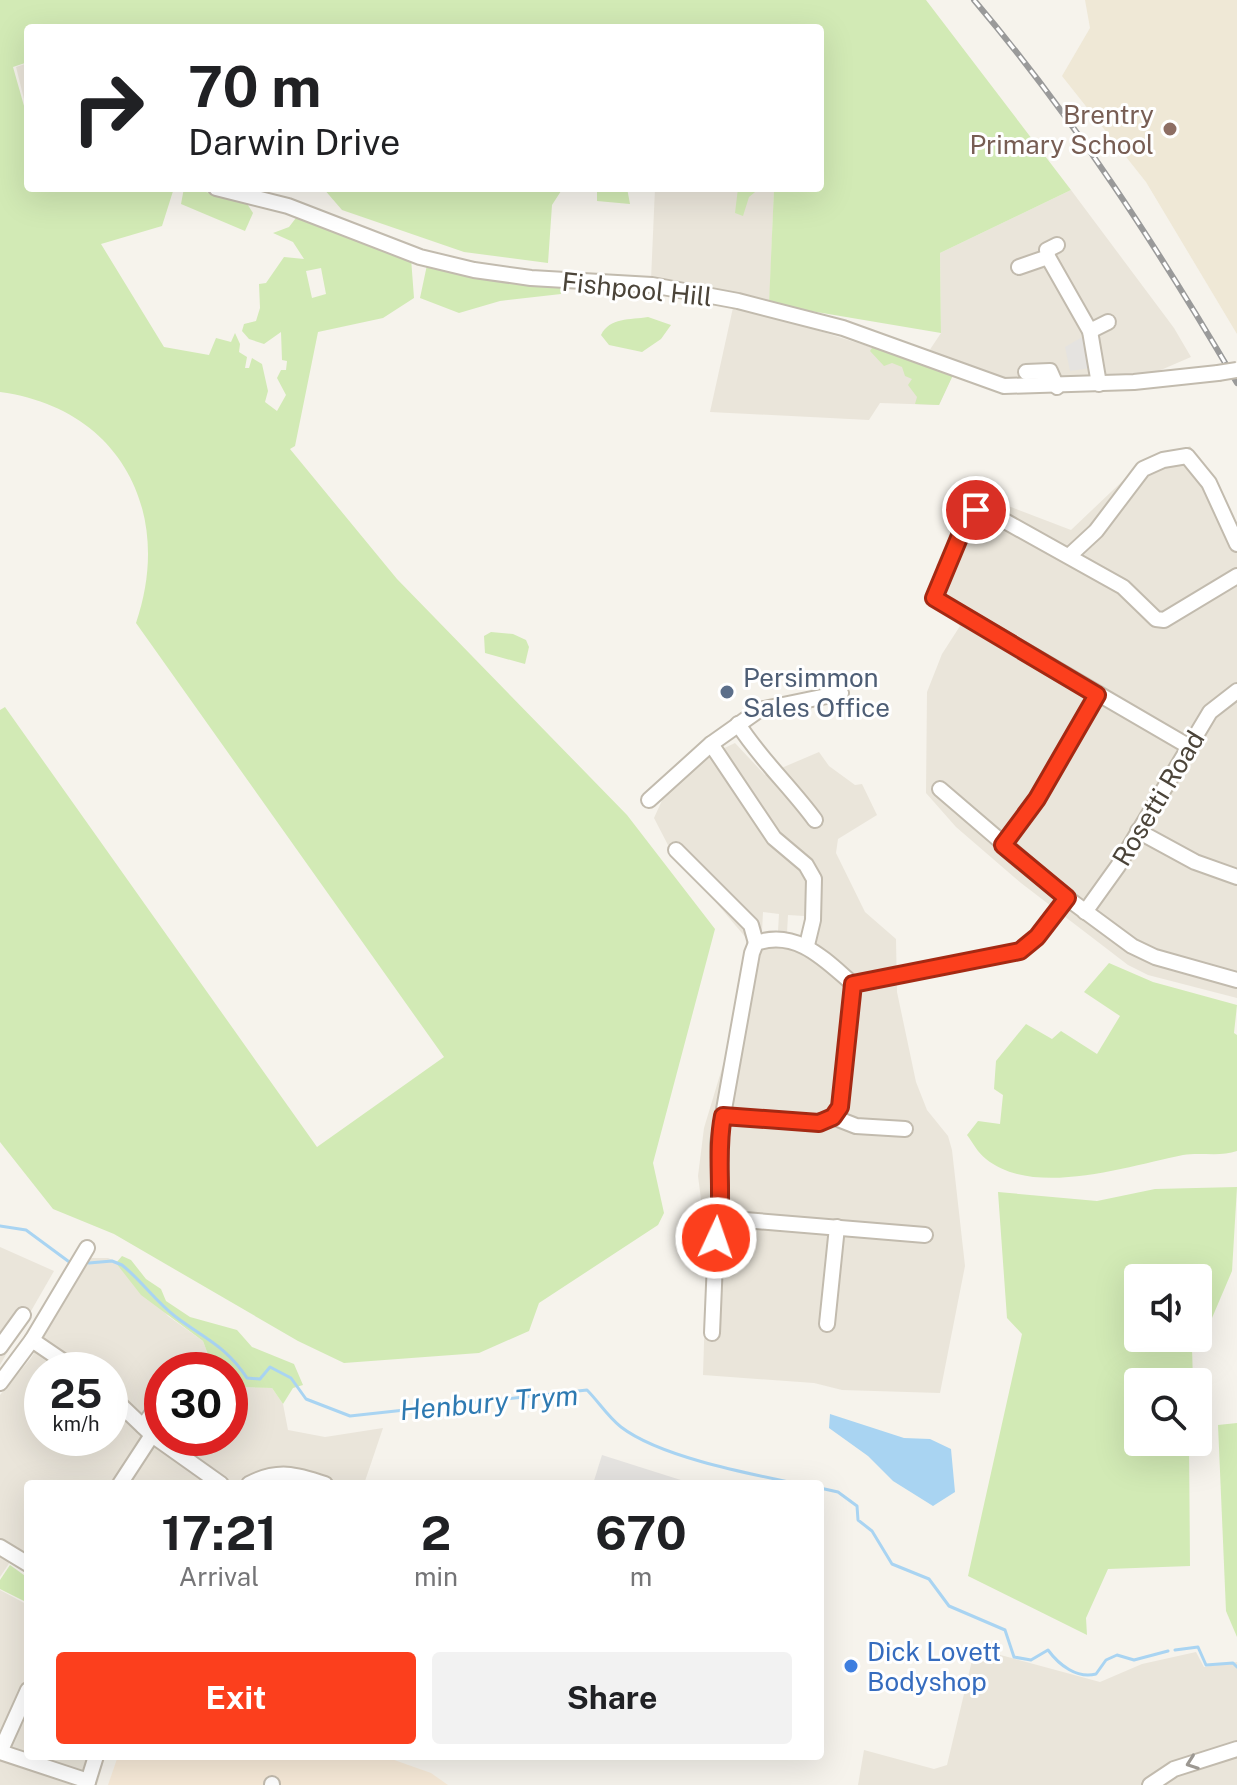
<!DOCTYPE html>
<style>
:root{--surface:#fff;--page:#f2f2f2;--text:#202124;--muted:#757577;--accent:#fc3f1d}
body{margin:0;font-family:"Public Sans",sans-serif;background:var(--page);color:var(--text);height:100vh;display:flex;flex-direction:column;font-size:30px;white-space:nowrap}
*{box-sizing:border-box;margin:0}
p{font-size:26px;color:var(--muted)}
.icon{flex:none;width:44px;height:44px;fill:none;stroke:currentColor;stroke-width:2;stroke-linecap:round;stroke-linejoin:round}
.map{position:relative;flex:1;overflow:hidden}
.drawer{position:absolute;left:24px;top:1480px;width:800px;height:280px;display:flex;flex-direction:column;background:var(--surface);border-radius:8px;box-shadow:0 8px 32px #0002}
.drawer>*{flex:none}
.top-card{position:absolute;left:24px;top:24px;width:800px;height:168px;border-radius:8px;box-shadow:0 8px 32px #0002;background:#fff;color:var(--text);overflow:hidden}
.controls{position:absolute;left:1124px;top:1264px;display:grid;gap:16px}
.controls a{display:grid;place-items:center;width:88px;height:88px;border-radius:8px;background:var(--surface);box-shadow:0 8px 32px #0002;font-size:40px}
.speed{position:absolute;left:24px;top:1352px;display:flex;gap:16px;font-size:40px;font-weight:700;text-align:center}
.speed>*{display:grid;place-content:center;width:104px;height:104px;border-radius:50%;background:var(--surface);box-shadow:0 8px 32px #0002;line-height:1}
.speed small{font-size:20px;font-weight:400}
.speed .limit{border:12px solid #d22;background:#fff;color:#111}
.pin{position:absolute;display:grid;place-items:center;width:68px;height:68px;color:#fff;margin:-34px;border:4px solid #fff;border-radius:50%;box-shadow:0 2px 8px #0007}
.me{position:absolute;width:88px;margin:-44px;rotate:3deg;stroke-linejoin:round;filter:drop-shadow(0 0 6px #0008)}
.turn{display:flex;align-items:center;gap:28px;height:168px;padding:0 32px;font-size:36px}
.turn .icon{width:104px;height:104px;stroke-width:2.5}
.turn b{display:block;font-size:56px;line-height:68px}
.eta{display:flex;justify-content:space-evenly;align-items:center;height:136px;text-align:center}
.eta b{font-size:48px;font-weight:700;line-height:56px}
.button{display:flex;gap:16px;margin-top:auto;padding:16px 32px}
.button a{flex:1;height:92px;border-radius:8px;background:var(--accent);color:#fff;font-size:32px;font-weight:700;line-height:92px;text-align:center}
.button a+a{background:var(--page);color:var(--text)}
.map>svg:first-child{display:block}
.residential{fill:#eae5da;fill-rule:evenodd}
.commercial{fill:#f7ead8}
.education{fill:#efe8d6}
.green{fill:#d2eab5;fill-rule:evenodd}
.parking{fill:#e5e3e0}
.water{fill:#a9d4f2}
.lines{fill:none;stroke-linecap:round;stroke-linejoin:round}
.stream{stroke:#a9d4f2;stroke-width:3}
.minor-casing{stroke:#c2bbae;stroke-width:18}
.minor{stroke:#fff;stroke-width:14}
.rail-casing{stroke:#9a9a9a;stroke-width:6}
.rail{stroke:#fff;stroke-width:3;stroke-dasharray:9;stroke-linecap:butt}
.minor-bridge-casing{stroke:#c2bbae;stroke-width:18;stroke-linecap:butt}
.minor-bridge{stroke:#fff;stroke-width:14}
.oneway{stroke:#9c9892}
.route-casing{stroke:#a42913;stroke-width:20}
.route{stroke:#fc3f1d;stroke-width:14}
.education-dot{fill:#8d6e63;stroke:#fff;stroke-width:3}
.service-dot{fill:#5c6f8a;stroke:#fff;stroke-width:3}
.shop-dot{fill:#3f7fe0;stroke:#fff;stroke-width:3}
.labels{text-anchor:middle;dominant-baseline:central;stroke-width:6;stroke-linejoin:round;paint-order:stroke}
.education-label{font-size:26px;fill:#785e54;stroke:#fff;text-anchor:end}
.street-label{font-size:26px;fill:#4b4439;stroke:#fff}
.service-label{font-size:26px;fill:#4e5e75;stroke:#fff;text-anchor:start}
.shop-label{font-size:26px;fill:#366cbe;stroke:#fff;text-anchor:start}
.water-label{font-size:28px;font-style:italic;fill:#2e7ab2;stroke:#fff}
</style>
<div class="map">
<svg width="1237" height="1785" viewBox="0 0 1237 1785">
<rect width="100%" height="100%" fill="#f6f3ec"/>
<g class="residential">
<polygon points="28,63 28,115 16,67"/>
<polygon points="655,188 774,188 769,315 921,363 941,333 940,253 1071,190 1174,328 1191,357 1140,379 1109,375 1034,382 988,378 957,366 939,405 880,403 869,420 710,412 736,294 685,283 651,280"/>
<polygon points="1190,446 1237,523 1237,998 1148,975 1128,965 1021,883 956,827 926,793 927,692 942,654 960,626 924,597 936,577 936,566 969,491 1071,530 1132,472"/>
<path d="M735,743L765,775L819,752L829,766L855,785L862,784L877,815L838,839L836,853L865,912L896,939L897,992L916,1082L927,1110L948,1136L952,1150L965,1266L940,1393L842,1390L814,1383L703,1375L707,1247L712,1237L703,1215L698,1176L704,1128L726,1055L747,939L669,847L654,818L664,796L714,753ZM763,912L779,914L778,931L762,932ZM788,915L804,916L803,936L787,933Z"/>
<polygon points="0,1247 54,1271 0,1365"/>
<path d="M91,1258H108L122,1264L168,1316L203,1341L210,1360L220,1370H162V1438H230V1378L244,1387L272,1388L283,1404L288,1430L325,1437L383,1428L364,1484H28V1574L10,1562L0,1577V1395L31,1358ZM42,1370H110V1438H42Z"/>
<polygon points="0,1590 28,1605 28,1756 105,1756 97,1785 0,1785"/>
<polygon points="975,1648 1100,1682 1142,1664 1196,1652 1204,1667 1237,1662 1237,1785 858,1785 864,1750 934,1769 947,1765"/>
</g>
<polygon class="commercial" points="118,1756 383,1756 431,1773 448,1785 108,1785"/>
<polygon class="education" points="1085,0 1237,0 1237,334 1146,182 1062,76 1090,28"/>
<g class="green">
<path d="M0,0H926L1071,190L940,253L941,333L769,304L774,188H820V28H28V62L13,67L28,120V188H174L162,226L101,244L164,347L209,355L216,338L231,342L235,333L240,344L239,352L247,357L245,368H249L252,358L262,364L268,391L265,402L277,411L286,395L277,378L281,370H286L287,361L282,360L281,332L264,344L249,339L242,331L244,324L256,321L260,308L259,284L266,283L284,257L304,259L293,242L273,233L289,227L299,214L411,258L414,298L383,318L318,332L295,446L290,449L397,579L627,815L715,929L653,1163L664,1213L658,1225L539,1303L529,1331L479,1353L344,1363L298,1341L114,1234L53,1209L0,1142V710L5,707L317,1147L444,1057L136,623C174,512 120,408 0,392ZM321,268L326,294L312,298L306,271Z"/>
<polygon points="184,188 244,199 253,213 245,231 181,204"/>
<polygon points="323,188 563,188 552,205 548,263 464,252 342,210"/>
<polygon points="597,188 627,188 630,204 597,201"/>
<polygon points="738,188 760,188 749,197 743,216 735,213"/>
<polygon points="427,265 560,284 561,294 500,301 459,313 420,298"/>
<path d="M648,317L671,325L661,339L642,352L609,345L601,335C610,317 630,320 648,317Z"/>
<polygon points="874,345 953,375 939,405 915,404 917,397 908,385 912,379 905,376 902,367 892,363 884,366 870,351"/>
<polygon points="491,632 513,634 526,640 529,647 525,664 485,653 484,636"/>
<path d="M1109,963L1153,982L1237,1005L1234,1033L1237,1035V1151C1221,1157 1200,1152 1183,1155C1128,1166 1034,1198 986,1159C978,1153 973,1143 967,1135L978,1121L1000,1124L1003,1095L994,1089L996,1061L1026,1024L1052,1039L1061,1031L1097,1054L1120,1016L1084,992Z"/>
<path d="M1237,1187L1232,1271L1209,1325L1192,1347L1193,1382H1138V1442H1189L1190,1566L1108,1569L1086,1618L1087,1635L968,1576L1022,1334L1007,1318L998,1192L1097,1201L1155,1189ZM1138,1278H1198V1338H1138Z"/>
<polygon points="122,1256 131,1260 146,1279 161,1289 166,1301 190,1317 237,1330 252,1347 294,1364 303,1385 293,1388 283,1404 272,1388 243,1387 230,1378 230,1370 220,1370 210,1360 203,1341 141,1295 116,1263"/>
<polygon points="1237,1423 1237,1637 1226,1611 1218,1425"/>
<polygon points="10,1565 28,1578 28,1603 0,1589 0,1580"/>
</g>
<g class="parking">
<polygon points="1084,336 1091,368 1070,371 1065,347"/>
<polygon points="602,1455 687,1482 686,1484 593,1484"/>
</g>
<polygon class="water" points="830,1414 904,1438 930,1439 951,1449 955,1492 933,1506 893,1481 868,1456 829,1428"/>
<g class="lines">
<g class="stream">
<polyline points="0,1226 26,1230 72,1264"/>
<path d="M89,1263L112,1261L122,1265C141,1280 156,1302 176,1317C205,1339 226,1346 247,1378L260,1379L270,1367L291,1378L306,1399L350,1416L587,1390C598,1401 608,1417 621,1427C660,1457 750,1474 799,1484"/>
<path d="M820,1488L838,1492L857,1506L858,1520L872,1531L892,1564L929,1579L949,1606L1005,1630L1014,1657L1031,1660L1048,1650C1059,1665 1077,1679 1096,1674L1106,1660L1117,1655L1134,1660L1168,1651"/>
<polyline points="1175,1650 1198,1647 1206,1665 1233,1663 1237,1667"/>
</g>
<defs>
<g id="minor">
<polyline points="216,188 288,206 420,257 474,270 531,278 652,285 738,301 843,328 1004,386 1134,382 1218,373"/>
<polyline points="1048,257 1090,331 1099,384"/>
<polyline points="1019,267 1048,257 1047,250 1057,245"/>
<polyline points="1090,331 1108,322"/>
<polyline points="1026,372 1050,371 1057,387"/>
<polyline points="1069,556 1096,531 1143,469 1163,460 1187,456 1209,483 1237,544"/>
<path d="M738,724C761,760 790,786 815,820"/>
<polyline points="711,744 774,838 806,865 814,879 813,920 807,945"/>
<polyline points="1188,746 934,598 969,514 985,510 1123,587 1156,619 1164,620 1237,576"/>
<polyline points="940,789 1067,898 1132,946 1155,957 1237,980"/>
<polyline points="649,800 711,744 759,710 841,693"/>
<polyline points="1138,831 1195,862 1237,877"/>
<polyline points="1003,845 1037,799 1097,695"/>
<polyline points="676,850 751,925 756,943"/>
<polyline points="1085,912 1118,866 1210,712 1237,691"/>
<polyline points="853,984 1020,951 1037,937 1067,898"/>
<polyline points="723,1116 819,1123 833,1117 840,1107 853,984"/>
<polyline points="833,1117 856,1126 905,1129"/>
<polyline points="720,1218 925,1235"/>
<polyline points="827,1324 837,1227"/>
<path d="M712,1333L716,1238L720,1218L718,1143L752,953L756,943C797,929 825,960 853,984"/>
<polyline points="32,1340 76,1370"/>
<polyline points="0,1347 23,1315"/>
<polyline points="184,1370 185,1369"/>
<polyline points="0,1383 32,1340 87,1248"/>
<polyline points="110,1395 152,1435 221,1484"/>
<polyline points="143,1426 162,1400"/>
<polyline points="120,1484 152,1435"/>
<path d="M249,1484C277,1469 296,1474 325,1484"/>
<polyline points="0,1547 28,1564"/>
<polyline points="0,1752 88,1781"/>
<polyline points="0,1752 28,1690"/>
<polyline points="87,1785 96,1756"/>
<polyline points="272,1785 272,1784"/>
<polyline points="1150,1785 1174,1769 1237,1749"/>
</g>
</defs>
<use href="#minor" class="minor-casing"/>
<use href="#minor" class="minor"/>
<defs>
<path id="rail" d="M974,0C1074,118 1159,250 1237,383"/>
</defs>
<use href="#rail" class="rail-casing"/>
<use href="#rail" class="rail"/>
<defs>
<polyline id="minor-bridge" points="1218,373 1237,370"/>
</defs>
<use href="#minor-bridge" class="minor-bridge-casing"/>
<use href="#minor-bridge" class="minor-bridge"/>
</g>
<defs><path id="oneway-chevron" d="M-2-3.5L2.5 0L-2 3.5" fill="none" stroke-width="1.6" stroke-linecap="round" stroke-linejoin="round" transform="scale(2)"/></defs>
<use class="oneway" href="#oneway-chevron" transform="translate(1192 1763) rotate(160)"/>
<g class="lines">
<defs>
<path id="route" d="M716,1238C725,1198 715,1157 723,1116L819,1123L833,1117L840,1107L853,984L1020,951L1037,937L1067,898L1003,845L1037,799L1097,695L934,598L969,514L976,510"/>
</defs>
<use href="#route" class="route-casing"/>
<use href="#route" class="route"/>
</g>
<circle class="education-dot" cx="1170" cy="129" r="8"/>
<circle class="service-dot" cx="727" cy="692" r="8"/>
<circle class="shop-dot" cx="851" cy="1666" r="8"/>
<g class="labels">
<g class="education-label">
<text x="1154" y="114">Brentry<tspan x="1154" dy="30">Primary School</tspan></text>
</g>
<g class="street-label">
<text transform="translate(637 289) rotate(6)">Fishpool Hill</text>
<text transform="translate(1158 798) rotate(-59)">Rosetti Road</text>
</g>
<g class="service-label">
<text x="743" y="677">Persimmon<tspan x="743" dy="30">Sales Office</tspan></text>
</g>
<g class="shop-label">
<text x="867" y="1651">Dick Lovett<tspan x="867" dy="30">Bodyshop</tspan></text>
</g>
<g class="water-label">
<text transform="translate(489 1402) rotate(-5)">Henbury Trym</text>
</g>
</g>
</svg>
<div class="controls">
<a><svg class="icon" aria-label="sound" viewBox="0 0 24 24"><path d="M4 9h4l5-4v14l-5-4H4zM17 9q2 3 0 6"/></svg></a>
<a><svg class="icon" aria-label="search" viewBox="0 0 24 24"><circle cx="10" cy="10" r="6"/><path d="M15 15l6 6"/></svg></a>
</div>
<div class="speed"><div>25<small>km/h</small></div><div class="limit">30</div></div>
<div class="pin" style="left:976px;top:510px;background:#d93025"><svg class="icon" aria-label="arrive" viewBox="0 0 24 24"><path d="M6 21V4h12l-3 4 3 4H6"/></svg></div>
<svg class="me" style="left:716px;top:1238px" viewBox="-20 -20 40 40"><circle r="17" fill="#fc3f1d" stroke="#fff" stroke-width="3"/><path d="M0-11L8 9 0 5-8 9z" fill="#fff"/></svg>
<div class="top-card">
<div class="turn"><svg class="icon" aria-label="right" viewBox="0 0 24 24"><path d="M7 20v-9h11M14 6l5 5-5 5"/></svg><div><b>70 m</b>Darwin Drive</div></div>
</div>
<section class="drawer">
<div class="eta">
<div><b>17:21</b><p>Arrival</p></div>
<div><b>2</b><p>min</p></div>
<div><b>670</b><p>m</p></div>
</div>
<div class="button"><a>Exit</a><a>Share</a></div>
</section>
</div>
